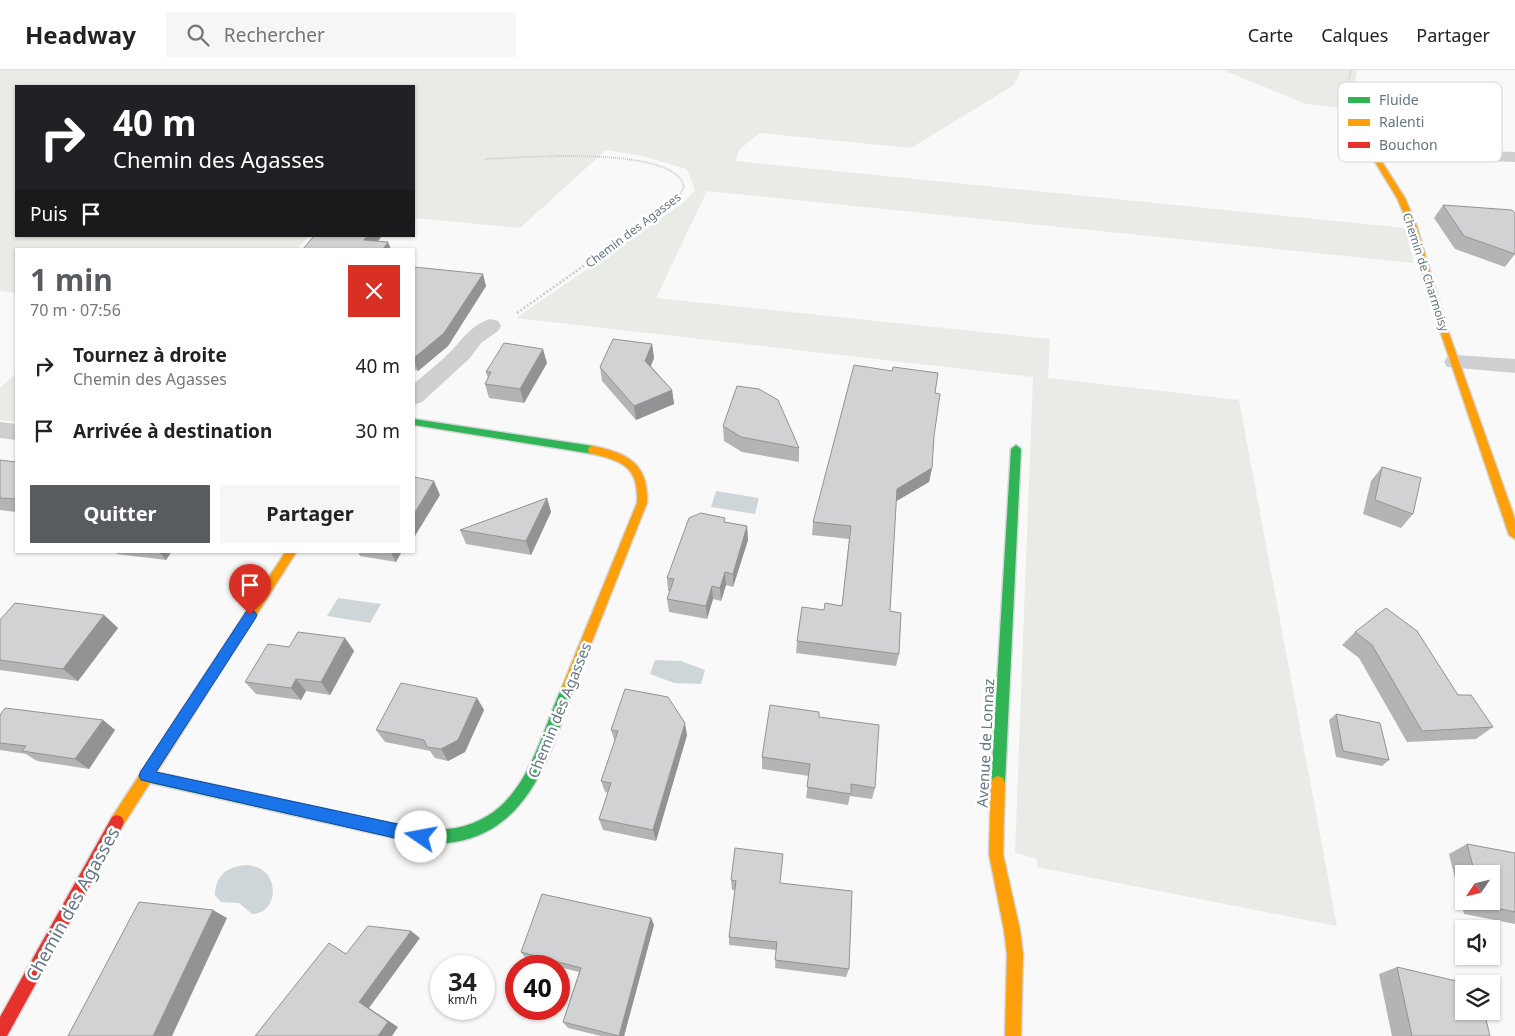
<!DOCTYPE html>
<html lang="fr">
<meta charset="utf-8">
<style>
:root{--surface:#fff;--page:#f6f6f6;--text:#222;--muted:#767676;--line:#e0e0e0;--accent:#585c60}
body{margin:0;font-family:"Noto Sans",sans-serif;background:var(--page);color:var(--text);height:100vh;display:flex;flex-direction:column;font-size:19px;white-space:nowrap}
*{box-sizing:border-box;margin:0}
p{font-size:16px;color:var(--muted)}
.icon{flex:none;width:28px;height:28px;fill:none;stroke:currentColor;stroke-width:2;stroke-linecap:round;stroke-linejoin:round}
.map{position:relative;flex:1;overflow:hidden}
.side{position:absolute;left:15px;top:178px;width:400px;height:305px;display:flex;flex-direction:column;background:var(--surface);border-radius:0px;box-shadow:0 1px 4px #0004}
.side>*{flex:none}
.banner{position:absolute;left:15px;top:15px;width:400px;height:152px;border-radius:0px;box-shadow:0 1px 4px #0004;background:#202124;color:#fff;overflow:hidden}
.needle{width:32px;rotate:235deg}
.fabs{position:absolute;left:1455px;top:795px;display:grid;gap:10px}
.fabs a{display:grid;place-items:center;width:45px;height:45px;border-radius:0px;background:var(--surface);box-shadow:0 1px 4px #0004;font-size:25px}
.speed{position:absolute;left:430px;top:885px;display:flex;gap:10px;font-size:25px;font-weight:700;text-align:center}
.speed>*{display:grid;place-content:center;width:65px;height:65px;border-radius:50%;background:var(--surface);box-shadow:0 1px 4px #0004;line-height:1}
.speed small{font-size:12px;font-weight:400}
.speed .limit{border:8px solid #d22;background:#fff;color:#111}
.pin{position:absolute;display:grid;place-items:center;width:42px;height:42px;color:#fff;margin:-51px -21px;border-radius:50% 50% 50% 0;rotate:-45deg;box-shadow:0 0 5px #0007}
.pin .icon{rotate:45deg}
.me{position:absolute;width:55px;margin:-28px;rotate:282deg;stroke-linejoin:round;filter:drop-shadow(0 0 4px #0008)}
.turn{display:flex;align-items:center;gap:18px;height:105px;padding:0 15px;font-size:22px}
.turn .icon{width:65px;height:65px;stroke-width:2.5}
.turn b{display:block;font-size:35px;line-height:42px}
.then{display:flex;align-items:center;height:48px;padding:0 15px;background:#0003;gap:10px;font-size:19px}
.round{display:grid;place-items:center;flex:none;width:52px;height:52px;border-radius:0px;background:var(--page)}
.headline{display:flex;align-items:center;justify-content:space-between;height:85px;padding:0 15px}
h1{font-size:30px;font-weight:700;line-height:38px;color:var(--accent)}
.primary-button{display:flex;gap:10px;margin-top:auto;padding:10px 15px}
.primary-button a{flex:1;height:58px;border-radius:0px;background:var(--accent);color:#fff;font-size:20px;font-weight:700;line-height:58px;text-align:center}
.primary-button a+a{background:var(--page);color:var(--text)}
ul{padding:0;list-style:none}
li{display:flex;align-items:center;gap:15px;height:65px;padding:0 15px}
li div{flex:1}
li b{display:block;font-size:19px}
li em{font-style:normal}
header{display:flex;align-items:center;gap:30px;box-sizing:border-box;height:70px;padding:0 25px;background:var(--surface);border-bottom:1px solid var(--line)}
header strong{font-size:24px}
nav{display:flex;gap:28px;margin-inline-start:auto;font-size:18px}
.search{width:350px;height:45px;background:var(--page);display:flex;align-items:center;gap:12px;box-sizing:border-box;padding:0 18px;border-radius:0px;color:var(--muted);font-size:19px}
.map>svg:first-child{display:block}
.green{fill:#e8ebe6}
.water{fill:#ced6d9}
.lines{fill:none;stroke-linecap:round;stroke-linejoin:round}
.fast-casing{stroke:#d5d6d7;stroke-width:3}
.slow-casing{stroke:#d5d6d7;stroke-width:3}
.jam-casing{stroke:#d5d6d7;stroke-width:3}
.path-far1{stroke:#cbcccd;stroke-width:2;stroke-dasharray:1 1;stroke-linecap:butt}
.path{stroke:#cbcccd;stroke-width:2.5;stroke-dasharray:2 2;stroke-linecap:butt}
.street{fill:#cecfd0;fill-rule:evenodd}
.fast{fill:#30b455;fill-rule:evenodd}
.slow{fill:#ff9f0a;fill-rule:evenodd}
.jam{fill:#e5322d;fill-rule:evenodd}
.wall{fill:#b3b5b5;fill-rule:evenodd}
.shaded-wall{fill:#929394}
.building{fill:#d0d2d3;stroke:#929394}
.route{fill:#1a73e8;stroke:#114b97}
.labels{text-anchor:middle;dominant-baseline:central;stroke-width:5;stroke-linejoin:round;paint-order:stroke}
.far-street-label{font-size:12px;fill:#657683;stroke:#fff}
.street-label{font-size:15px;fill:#657683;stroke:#fff}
.near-street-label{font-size:18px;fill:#657683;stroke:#fff}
.key{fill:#fff;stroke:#d1d6da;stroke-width:1}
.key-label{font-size:14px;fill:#657683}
</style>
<header>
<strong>Headway</strong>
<div class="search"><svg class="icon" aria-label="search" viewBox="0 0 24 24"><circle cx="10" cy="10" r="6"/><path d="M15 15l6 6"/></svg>Rechercher</div>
<nav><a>Carte</a><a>Calques</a><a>Partager</a></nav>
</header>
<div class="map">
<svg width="1515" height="966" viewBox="0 0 1515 966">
<rect width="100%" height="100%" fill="#f9f9f9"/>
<g class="green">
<polygon points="0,0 1021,0 1014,15 911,78 760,63 740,79 735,91 1405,158 1414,193 707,121 656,228 1050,269 1048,308 1239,330 1337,856 1037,797 1037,789 1015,783 1033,307 516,248 683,133 695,120 687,99 642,86 606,80 520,158 414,148 414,16 16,16 16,166 309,166 297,179 16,179 16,223 0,221"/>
<polygon points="1223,0 1357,0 1351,39 1306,34"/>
<polygon points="16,303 16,352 0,350 0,318"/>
</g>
<g class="water">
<polygon points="716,421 759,428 755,444 711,437"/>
<polygon points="338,528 381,534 370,553 327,546"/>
<polygon points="655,590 681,591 705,600 701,614 674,613 650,604"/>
<path d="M248,795C255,796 261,798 266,803C279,817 273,844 252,844L239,833L221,832L215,825C216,804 228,796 248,795Z"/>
</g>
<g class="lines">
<defs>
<g id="fast">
<polygon points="414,349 593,376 598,380 593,384 414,355"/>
<polygon points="1016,375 1021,379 1005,713 1003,718 998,720 993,718 991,713 1011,379"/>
<path d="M568,611L572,613L574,617C551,680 532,759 455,772C444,774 432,773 421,774L146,712L141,711L139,706L141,701L146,700L421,760C432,759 445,760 456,758C527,745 538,667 564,613Z"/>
</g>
<g id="slow">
<polygon points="1351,46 1356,47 1359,56 1405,128 1416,154 1445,252 1515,449 1515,469 1509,465 1437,252 1408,154 1397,128 1353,56"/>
<path d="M593,376C628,383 649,394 647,433L574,617L572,621L568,623L564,621L562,617L637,433C639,395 621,391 589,383L588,380L589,377Z"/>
<polygon points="286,481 297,481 122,757 117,759 112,757 110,752 112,747"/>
<polygon points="998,706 1003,708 1005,713 1003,784 1020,860 1023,884 1021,966 1005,966 1007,884 1004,860 989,784 991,713 993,708"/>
</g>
<polygon id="jam" points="117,745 122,747 124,752 122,757 7,966 0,966 0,947 112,747"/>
</defs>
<use href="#fast" class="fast-casing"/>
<use href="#slow" class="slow-casing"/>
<use href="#jam" class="jam-casing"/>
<g class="path-far1">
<polyline points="1346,22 1351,0"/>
<path d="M485,89C518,88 676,74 684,117L677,130L634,160"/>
</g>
<polyline class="path" points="517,243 636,159"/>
<g class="street">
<polygon points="1403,78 1515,82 1515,92 1403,88 1377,93 1371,92 1368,88 1371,84"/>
<path d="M490,249L498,251L501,256L498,261L481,273L470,288L422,332L414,335V314C427,302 442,291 454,278C465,266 473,254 490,249Z"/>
<polygon points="1455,285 1515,289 1515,303 1447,297 1444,292 1447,287"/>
<polygon points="0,352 16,354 16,370 0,368"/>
</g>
<use href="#fast" class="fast"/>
<use href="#slow" class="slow"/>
<use href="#jam" class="jam"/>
</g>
<g class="wall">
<polygon points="1443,135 1515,184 1505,197 1455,179 1434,148"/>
<polygon points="414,197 486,216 448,276 418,301 414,299"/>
<polygon points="652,274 654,288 651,296 672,320 674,334 636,350 602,311 600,297"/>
<polygon points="547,293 524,333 489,328 485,314 488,308 486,302"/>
<polygon points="892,301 935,323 932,398 929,412 896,431 890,541 899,584 896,596 796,583 797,571 824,540 842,535 849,469 812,465 813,452"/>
<polygon points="723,356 799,378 799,392 742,382 724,371"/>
<polygon points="0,390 16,392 16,442 0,440"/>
<polygon points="1382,397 1413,444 1401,458 1363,444 1371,411"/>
<polygon points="547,428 551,442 531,485 466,474 460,460"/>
<polygon points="725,452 747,456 748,470 733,517 726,515 721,531 713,529 707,549 669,542 667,529 670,521 668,521 667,508"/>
<polygon points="115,481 172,481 166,490 117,484"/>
<polygon points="357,481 402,481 396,492 360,486"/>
<polygon points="104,545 118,558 78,611 0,600 0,550"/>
<polygon points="1355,562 1458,625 1493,657 1476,669 1407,672 1359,588 1342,575"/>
<polygon points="345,568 354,581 330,625 306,621 301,630 256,624 245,612"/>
<polygon points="477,628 484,640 465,682 448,691 435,688 430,681 385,672 376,660"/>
<polygon points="1336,644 1389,690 1382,696 1336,687 1329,650"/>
<polygon points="0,645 103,650 115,660 89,699 37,691 26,684 0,680"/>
<polygon points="819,647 875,718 872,729 850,726 848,735 806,728 809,706 762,699 762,687"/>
<polygon points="611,660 687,665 656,771 603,760 599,749 608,723 605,722 601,711 615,672"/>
<path d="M1467,774L1515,783V854L1464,844L1449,784ZM1464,804H1491V831H1464Z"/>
<polygon points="731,810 781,813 849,899 846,907 775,898 776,880 729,875 729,867 735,820 732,820"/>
<polygon points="651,848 654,855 624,966 601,966 568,958 563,952 579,902 559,897 559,896 555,896 526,889 521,882"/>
<polygon points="1397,897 1490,966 1392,966 1379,904"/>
</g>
<g class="shaded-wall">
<polygon points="367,166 382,166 372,179 364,170"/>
<polygon points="388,172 391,179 383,179"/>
<polygon points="483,204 486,216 448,276 418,301 414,290 414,288"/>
<polygon points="652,274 654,288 647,305 645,291"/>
<polygon points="543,279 547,293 524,333 520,319"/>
<polygon points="672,320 674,334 636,350 634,336"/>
<polygon points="932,398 929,412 895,432 897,419"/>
<polygon points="434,411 440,425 415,466 414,464 414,444"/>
<polygon points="547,428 551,442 531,485 526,471"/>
<polygon points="747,456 748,470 733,517 733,504"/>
<polygon points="158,481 172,481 166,490"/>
<polygon points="390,481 402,481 396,492"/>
<polygon points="725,502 726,515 721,531 720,518"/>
<polygon points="712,516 713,529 707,549 706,536"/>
<polygon points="104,545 118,558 78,611 63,599"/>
<polygon points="345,568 354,581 330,625 321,612"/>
<polygon points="296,609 306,621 301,630 291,618"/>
<polygon points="477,628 484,640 465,682 448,691 441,679"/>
<polygon points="103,650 115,660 89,699 75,689"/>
<polygon points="685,653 687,665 656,771 653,760"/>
<polygon points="213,840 227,848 172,966 153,966"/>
<polygon points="651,848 654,855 624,966 619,966"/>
<polygon points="411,861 420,868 369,938 398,957 392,966 378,966 359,932"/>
</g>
<g class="building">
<polygon points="1443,135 1512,140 1515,143 1515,184 1464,166"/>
<polygon points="314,166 367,166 364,170 388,172 383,179 303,179"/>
<polygon points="414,197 483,204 444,263 414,288"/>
<polygon points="613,269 652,274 645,291 672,320 634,336 600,297"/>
<polygon points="504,273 543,279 520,319 485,314 491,302 486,302"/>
<polygon points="854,295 892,301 893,297 938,303 935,323 940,324 934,366 932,398 897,419 890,541 901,543 899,584 797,571 802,537 824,540 825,533 842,536 851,456 813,452"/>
<polygon points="737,316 759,319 778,330 799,378 741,367 723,356"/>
<polygon points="0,390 16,392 16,429 0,428"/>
<polygon points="1382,397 1421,408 1413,444 1375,430"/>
<polygon points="414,407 434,411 414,444"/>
<polygon points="547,428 526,471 460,460"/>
<polygon points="701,443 725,448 724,452 747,456 733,504 725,502 720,518 712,516 706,536 667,529 674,509 667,508 689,448"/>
<polygon points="15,533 104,545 63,599 0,590 0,550"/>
<polygon points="1386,538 1417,561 1458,625 1471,625 1493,657 1422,661 1372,575 1355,562"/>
<polygon points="298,562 345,568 321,612 296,609 291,618 245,612 268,574 289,577"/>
<polygon points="401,613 477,628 458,670 441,679 427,677 424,670 376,660"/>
<polygon points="625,619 668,627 685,653 653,760 599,749 611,713 601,711 618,661 611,660"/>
<polygon points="770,635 819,642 819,647 879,655 875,718 851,714 851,724 807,717 810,694 762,687"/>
<polygon points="5,638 103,650 75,689 22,681 26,676 0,673 0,645"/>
<polygon points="1336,644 1380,653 1389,690 1343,681"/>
<polygon points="1467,774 1515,783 1515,842 1483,835 1482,831 1491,831 1491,804 1475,804"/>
<polygon points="735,778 783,784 780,813 852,821 849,899 775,890 777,872 729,867 736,811 731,810"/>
<polygon points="542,824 651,848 619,966 563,952 581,898 521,882"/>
<polygon points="139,832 213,840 153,966 68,966"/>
<polygon points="368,856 411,861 359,932 388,952 378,966 255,966 329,873 346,884"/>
<polygon points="1397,897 1469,914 1464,914 1464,941 1484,941 1490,966 1412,966"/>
</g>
<polygon class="route" points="250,540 255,542 257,545 255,549 156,702 421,759 426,762 428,767 426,772 421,774 141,710 139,706 141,701 246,542"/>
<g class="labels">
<g class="far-street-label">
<text transform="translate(633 160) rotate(-37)">Chemin des Agasses</text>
<text transform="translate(1426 202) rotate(72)">Chemin de Charmoisy</text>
</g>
<g class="street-label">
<text transform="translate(559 640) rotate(-68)">Chemin des Agasses</text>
<text transform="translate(985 673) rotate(-87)">Avenue de Lonnaz</text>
</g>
<g class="near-street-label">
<text transform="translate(72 834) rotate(-61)">Chemin des Agasses</text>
</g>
</g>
<rect x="1338" y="12" width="164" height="80" rx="8" class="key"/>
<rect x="1348" y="27" width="22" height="6" fill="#30b455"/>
<rect x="1348" y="49" width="22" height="7" fill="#ff9f0a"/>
<rect x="1348" y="72" width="22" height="6" fill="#e5322d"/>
<g class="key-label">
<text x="1379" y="35">Fluide</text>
<text x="1379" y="57">Ralenti</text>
<text x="1379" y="80">Bouchon</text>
</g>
</svg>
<div class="fabs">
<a><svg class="needle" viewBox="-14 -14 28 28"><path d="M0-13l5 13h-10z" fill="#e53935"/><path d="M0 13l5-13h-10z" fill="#767676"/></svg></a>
<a><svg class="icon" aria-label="sound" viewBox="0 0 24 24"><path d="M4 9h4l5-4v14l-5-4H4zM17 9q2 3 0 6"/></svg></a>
<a><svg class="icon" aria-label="layers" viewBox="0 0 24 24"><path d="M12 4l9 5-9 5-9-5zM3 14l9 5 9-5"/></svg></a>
</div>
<div class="speed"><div>34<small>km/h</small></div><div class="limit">40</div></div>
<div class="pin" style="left:250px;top:545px;background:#d93025"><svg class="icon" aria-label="arrive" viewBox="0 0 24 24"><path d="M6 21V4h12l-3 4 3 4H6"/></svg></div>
<svg class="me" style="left:421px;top:767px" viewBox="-20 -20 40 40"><circle r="19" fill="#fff"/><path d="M0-13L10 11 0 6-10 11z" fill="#1a73e8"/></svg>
<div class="banner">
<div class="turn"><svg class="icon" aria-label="right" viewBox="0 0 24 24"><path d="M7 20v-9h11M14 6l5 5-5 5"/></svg><div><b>40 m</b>Chemin des Agasses</div></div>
<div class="then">Puis<svg class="icon" aria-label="arrive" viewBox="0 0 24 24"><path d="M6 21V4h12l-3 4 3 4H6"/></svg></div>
</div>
<section class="side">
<div class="headline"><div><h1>1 min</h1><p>70 m · 07:56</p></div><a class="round" style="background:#d93025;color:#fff"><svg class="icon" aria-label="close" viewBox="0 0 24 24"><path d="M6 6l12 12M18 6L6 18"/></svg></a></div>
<ul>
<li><svg class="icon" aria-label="right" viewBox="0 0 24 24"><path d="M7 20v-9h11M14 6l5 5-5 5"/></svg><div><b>Tournez à droite</b><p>Chemin des Agasses</p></div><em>40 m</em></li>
<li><svg class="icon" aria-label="arrive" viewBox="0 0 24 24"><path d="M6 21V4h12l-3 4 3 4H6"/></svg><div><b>Arrivée à destination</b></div><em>30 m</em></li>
</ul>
<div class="primary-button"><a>Quitter</a><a>Partager</a></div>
</section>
</div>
